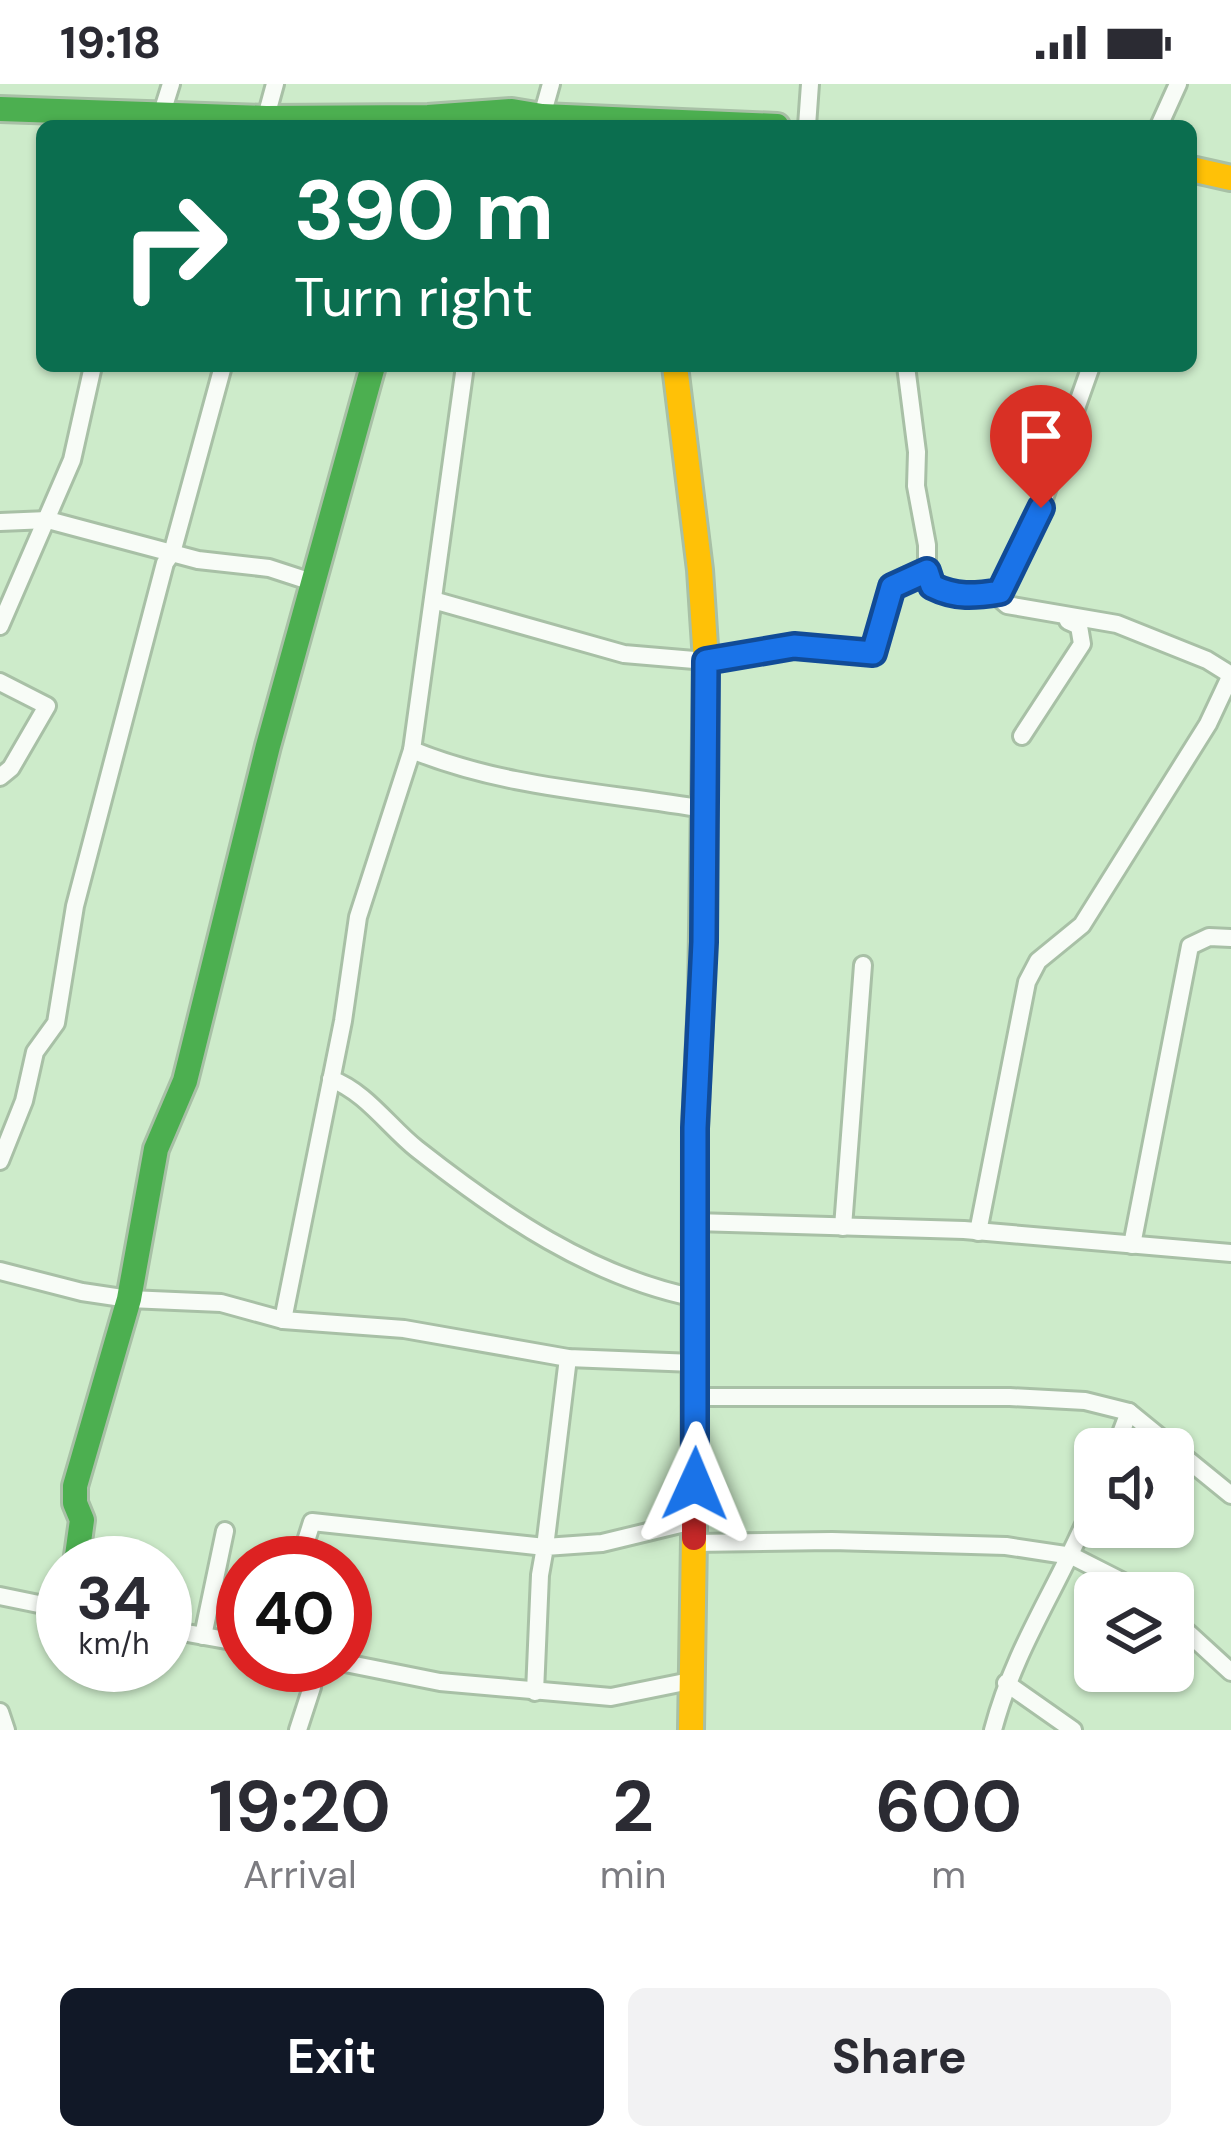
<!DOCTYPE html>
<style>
:root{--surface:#fff;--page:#f2f2f3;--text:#2b2b33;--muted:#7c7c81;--accent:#111827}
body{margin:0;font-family:"DM Sans",sans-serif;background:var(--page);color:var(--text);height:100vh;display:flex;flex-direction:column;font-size:45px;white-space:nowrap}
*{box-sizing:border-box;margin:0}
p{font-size:39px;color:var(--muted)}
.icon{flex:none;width:66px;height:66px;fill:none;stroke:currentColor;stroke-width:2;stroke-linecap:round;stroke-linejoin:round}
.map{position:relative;height:1646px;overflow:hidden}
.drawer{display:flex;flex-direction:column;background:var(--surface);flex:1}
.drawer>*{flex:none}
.hud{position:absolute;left:36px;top:36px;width:1161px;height:252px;border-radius:18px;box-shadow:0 3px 9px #0004;background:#0b6e4f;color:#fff;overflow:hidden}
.tools{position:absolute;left:1074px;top:1344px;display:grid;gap:24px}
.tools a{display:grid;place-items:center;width:120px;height:120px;border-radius:18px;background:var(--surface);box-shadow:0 3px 9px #0004;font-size:60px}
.speed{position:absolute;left:36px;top:1452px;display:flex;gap:24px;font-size:60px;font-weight:700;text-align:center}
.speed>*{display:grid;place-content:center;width:156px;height:156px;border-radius:50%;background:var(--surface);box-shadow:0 3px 9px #0004;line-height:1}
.speed small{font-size:30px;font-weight:400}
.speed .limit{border:18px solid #d22;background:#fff;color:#111}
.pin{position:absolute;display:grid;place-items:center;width:102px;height:102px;color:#fff;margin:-123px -51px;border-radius:50% 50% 50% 0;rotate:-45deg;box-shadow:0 0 12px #0007}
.pin .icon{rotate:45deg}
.me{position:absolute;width:132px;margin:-66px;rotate:1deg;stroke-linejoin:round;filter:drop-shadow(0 0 9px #0008)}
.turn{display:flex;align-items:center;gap:42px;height:252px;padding:0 60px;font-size:54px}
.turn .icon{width:156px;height:156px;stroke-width:2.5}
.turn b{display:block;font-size:84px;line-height:102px}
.eta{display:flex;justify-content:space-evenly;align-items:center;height:204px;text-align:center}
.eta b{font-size:72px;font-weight:700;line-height:84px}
.action{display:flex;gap:24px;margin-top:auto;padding:24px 60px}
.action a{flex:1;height:138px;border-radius:18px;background:var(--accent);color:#fff;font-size:48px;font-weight:700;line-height:138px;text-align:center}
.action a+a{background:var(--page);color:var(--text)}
.status{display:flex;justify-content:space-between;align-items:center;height:84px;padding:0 60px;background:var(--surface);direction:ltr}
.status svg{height:33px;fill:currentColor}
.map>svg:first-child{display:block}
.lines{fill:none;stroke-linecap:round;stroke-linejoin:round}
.street-casing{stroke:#a8c0a6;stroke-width:22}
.fast-casing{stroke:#a8c0a6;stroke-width:30}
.slow-casing{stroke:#a8c0a6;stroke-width:30}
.jam-casing{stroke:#a8c0a6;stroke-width:30}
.street{stroke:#f8fcf7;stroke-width:16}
.fast{stroke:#4caf50;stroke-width:24}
.slow{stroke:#ffc107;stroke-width:24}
.jam{stroke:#c62828;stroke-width:24}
.route-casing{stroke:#114b97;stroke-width:30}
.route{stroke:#1a73e8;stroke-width:21}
</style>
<div class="status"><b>19:18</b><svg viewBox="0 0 49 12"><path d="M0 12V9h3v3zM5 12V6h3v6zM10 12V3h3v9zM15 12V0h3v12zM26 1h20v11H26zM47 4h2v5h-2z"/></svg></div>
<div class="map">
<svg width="1231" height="1646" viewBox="0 0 1231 1646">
<rect width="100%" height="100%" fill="#cdebca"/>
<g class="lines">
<defs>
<g id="street">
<polyline points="542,32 551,0"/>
<polyline points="160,35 171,0"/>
<polyline points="264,40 275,0"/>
<polyline points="807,42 810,0"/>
<polyline points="1159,42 1178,0"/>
<polyline points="906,282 917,368 916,402 927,461 927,486 933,502 968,513 1001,508"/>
<polyline points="0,438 48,436 198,476 269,484 315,499"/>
<polyline points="1001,508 1000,515 1007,521 1117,540 1207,576 1231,591"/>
<polyline points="1001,508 1041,423 1091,282"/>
<polyline points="433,516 624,570 706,577 794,562 865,571 877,564 892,503 927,486"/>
<polyline points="0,542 72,376 93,282"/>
<polyline points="0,598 47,622 11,684 0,693"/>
<polyline points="1022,652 1082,560 1079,542 1068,537"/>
<path d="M412,666C505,704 605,708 704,725"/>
<path d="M331,995C366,1008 389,1043 417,1065C501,1131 591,1193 696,1214"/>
<polyline points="0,1077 24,1017 35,968 56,939 75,822 165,479 172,469 223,282"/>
<polyline points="694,1138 964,1146 1231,1169"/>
<polyline points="843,1143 863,881"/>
<polyline points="978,1148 1027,898 1038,877 1082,841 1208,640 1231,591"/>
<polyline points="1132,1161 1190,862 1209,853 1231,854"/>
<polyline points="0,1187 82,1208 129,1215 221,1219 283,1236 404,1245 568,1274 694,1279"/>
<polyline points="283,1236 343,937 358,833 412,666 465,282"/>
<polyline points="697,1313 1010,1313 1085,1317 1129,1328 1231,1411"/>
<polyline points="1115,1365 1129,1328"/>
<polyline points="693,1459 832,1457 1006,1462 1072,1472 1145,1509"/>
<polyline points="299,1479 312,1438 545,1463 568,1274"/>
<polyline points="0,1512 63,1525"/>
<polyline points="1173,1535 1231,1588"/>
<polyline points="165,1545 243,1559"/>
<polyline points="203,1552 225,1447"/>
<polyline points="345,1579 440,1598 611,1613 690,1597"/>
<polyline points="1006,1599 1073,1646"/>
<polyline points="535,1608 540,1491 545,1463 602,1459 693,1437"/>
<polyline points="0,1628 6,1646"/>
<polyline points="298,1646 312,1603 314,1581"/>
<path d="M993,1646C1016,1559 1062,1498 1095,1415"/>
</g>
<g id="fast">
<polyline points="0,25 266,34 428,33 512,27 542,32 777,42"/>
<polyline points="76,1479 82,1436 75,1419 75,1402 129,1215 156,1065 185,997 268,662 373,282"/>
</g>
<g id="slow">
<polyline points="1191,85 1231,94"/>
<polyline points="675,282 700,486 706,577 701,914"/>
<polyline points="691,1646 694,1454"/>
</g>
<polyline id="jam" points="694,1454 695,1044 701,914"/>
</defs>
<use href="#street" class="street-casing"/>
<use href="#fast" class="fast-casing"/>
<use href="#slow" class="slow-casing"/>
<use href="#jam" class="jam-casing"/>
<use href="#street" class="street"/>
<use href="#fast" class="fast"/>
<use href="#slow" class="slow"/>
<use href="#jam" class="jam"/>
</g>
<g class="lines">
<defs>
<path id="route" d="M695,1400V1044L704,858L706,577L794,562L873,569L892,503L927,487L932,502C956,514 975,512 1000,508L1041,424"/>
</defs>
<use href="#route" class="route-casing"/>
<use href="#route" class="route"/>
</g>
</svg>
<div class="tools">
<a><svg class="icon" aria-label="sound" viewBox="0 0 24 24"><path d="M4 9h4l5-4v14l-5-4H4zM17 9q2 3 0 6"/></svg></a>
<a><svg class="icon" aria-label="layers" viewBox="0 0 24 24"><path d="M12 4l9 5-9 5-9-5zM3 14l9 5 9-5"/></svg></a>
</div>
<div class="speed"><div>34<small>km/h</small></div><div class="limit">40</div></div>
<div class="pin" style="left:1041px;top:424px;background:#d93025"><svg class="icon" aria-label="arrive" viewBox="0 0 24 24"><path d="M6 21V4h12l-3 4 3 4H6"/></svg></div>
<svg class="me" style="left:695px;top:1400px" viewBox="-20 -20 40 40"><path d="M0-17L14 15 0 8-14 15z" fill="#1a73e8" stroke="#fff" stroke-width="4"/></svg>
<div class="hud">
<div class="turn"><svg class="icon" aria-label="right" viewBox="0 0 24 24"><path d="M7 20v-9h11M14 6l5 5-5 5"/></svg><div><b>390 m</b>Turn right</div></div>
</div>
</div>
<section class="drawer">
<div class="eta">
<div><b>19:20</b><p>Arrival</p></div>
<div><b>2</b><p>min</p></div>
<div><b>600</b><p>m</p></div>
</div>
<div class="action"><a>Exit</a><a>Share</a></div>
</section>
